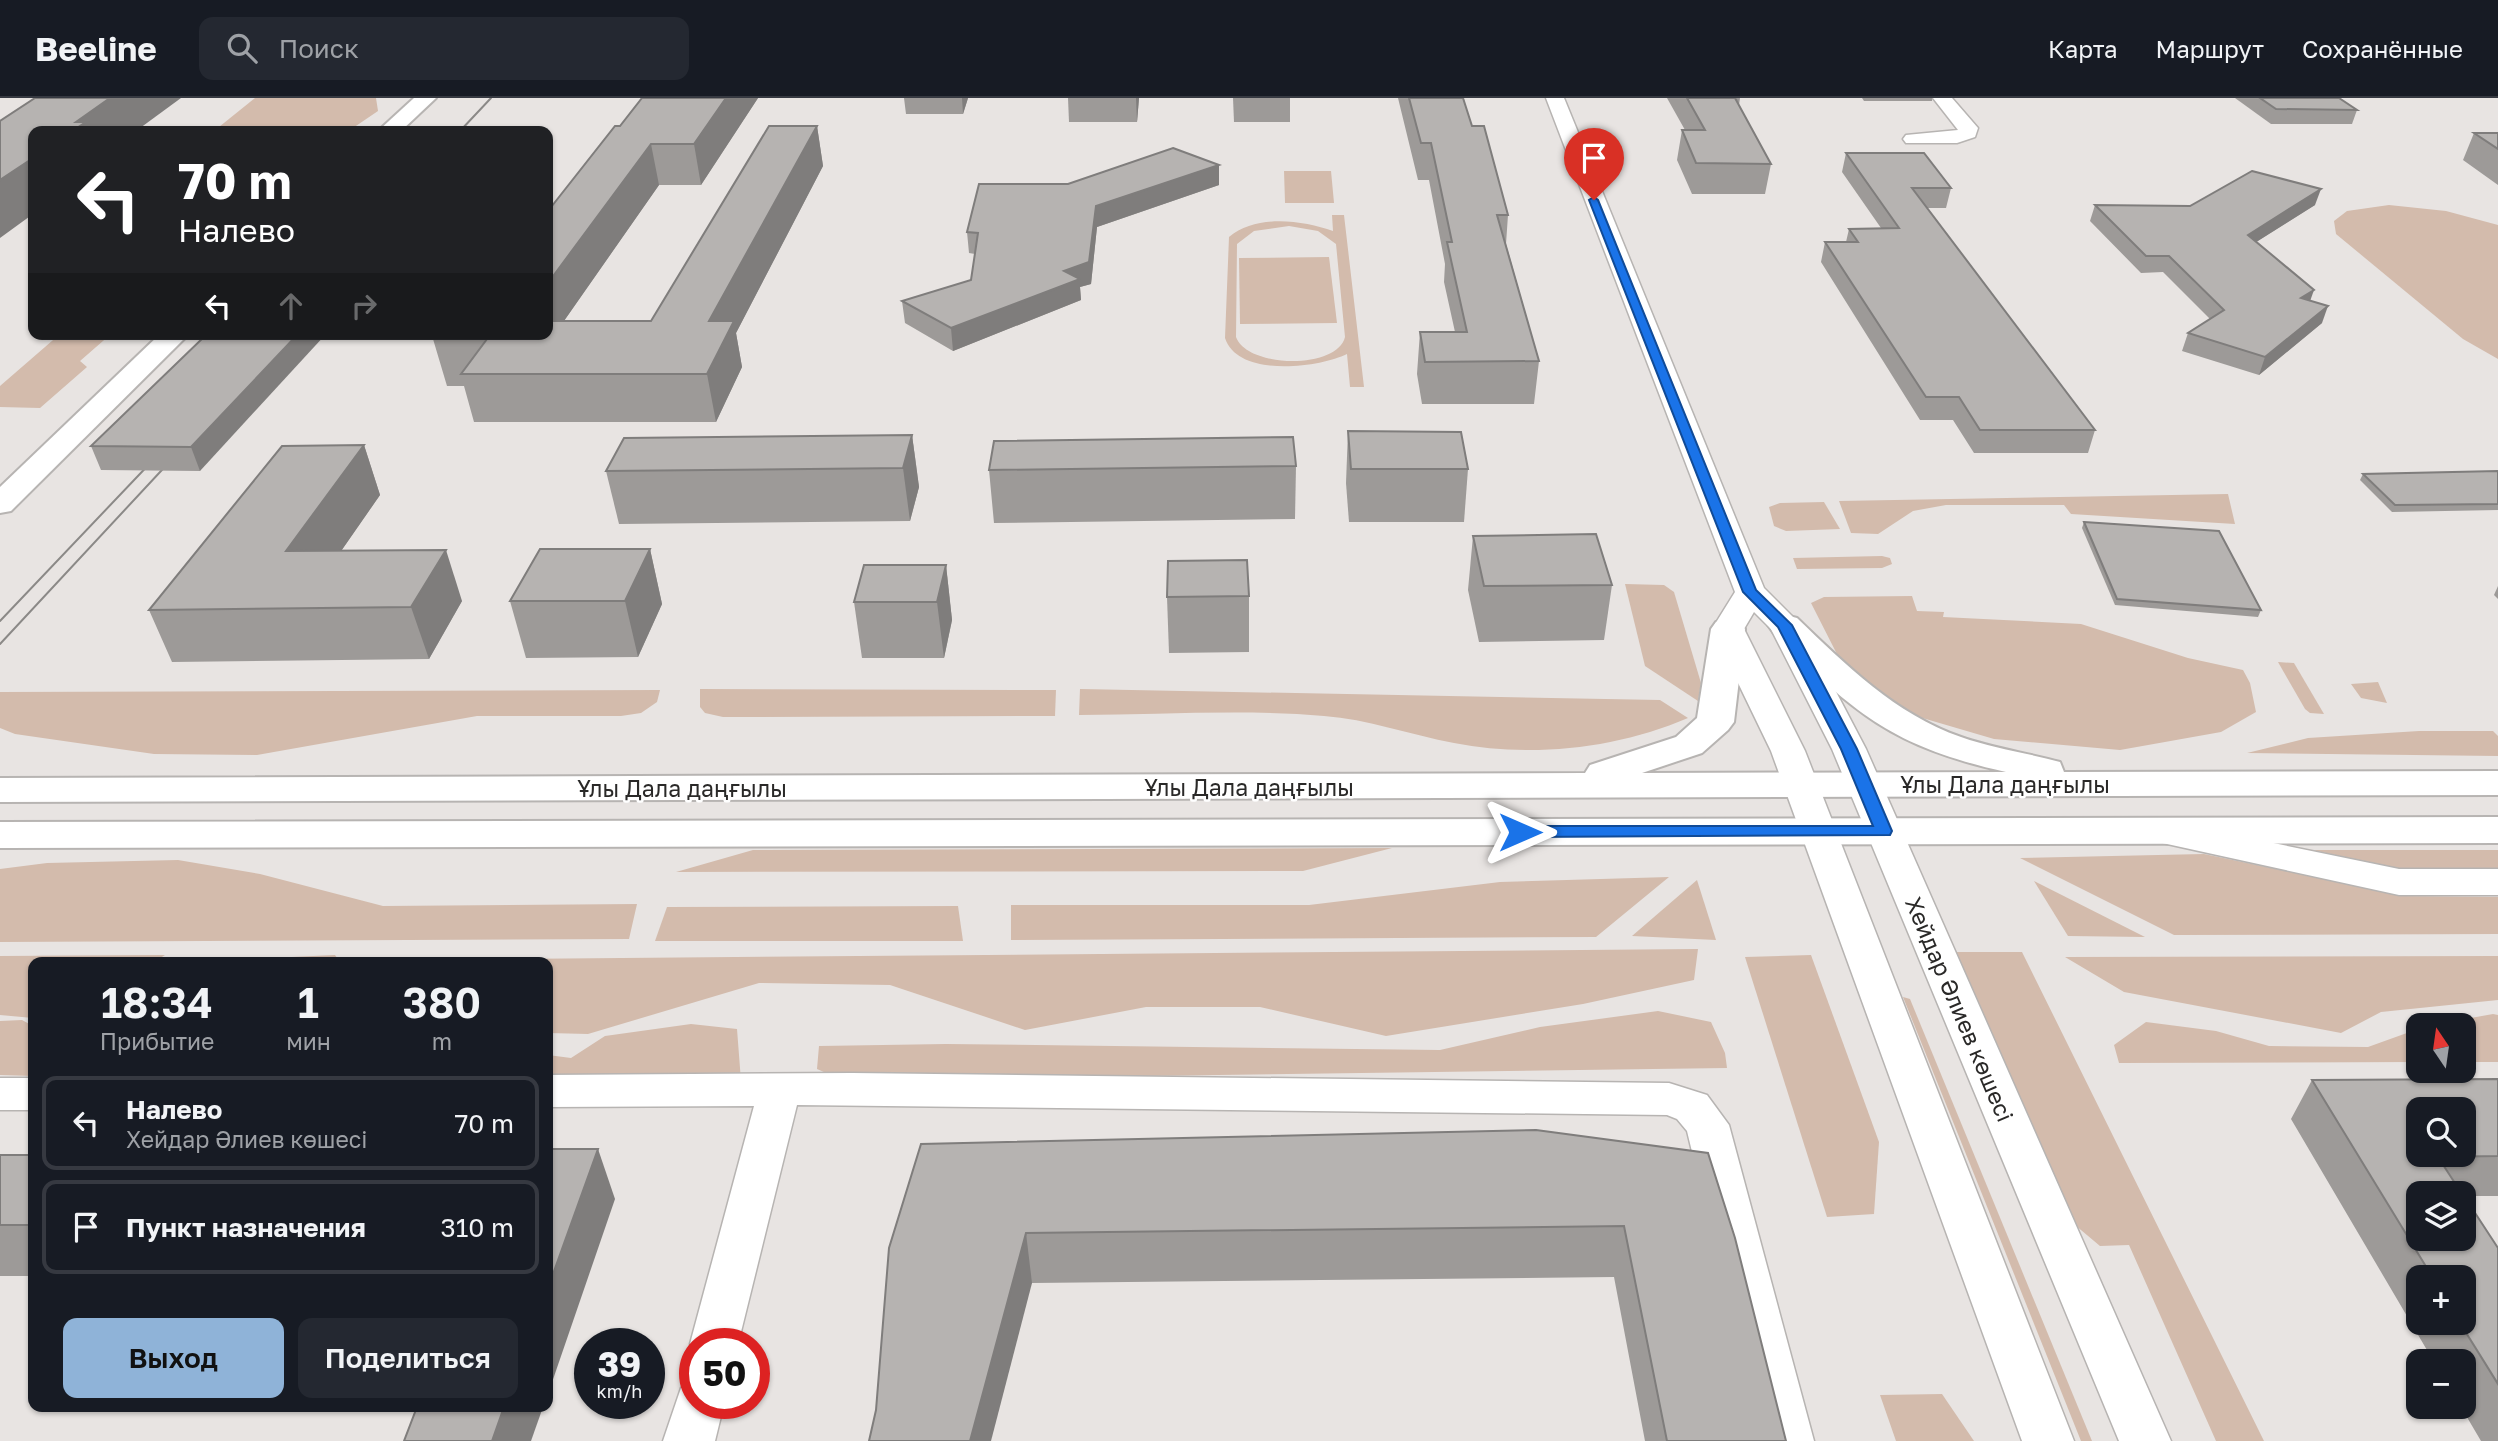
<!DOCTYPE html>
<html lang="ru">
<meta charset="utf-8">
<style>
:root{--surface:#171b24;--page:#242831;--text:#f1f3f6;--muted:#9ea1a6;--line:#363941;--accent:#8fb3d8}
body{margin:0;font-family:"Golos Text",sans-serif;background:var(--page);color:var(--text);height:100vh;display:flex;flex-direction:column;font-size:26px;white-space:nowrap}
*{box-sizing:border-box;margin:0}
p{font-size:23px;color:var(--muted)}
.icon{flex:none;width:38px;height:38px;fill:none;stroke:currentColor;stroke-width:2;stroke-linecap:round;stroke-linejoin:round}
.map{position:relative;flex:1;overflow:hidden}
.sheet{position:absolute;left:28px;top:859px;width:525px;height:455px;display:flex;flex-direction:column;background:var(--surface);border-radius:14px;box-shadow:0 2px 5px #0004}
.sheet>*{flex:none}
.guide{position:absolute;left:28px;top:28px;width:525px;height:214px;border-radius:14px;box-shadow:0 2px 5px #0004;background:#202124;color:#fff;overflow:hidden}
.needle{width:46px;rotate:347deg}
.fabs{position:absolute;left:2406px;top:915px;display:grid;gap:14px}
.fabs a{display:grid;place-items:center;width:70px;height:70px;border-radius:14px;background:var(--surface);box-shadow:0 2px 5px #0004;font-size:35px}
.speed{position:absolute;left:574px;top:1230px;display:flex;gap:14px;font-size:35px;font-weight:700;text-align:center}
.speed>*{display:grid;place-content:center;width:91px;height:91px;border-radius:50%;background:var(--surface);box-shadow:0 2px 5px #0004;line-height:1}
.speed small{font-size:18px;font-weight:400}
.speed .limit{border:10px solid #d22;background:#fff;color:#111}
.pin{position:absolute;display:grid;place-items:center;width:60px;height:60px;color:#fff;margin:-72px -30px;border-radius:50% 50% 50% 0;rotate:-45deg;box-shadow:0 0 7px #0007}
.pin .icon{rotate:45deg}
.me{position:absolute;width:77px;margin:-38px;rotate:90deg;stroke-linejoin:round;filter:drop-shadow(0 0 5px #0008)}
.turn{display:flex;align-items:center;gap:24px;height:147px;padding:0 35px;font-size:32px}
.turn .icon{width:91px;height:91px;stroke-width:2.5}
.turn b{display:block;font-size:49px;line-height:60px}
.lanes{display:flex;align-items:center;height:66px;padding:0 35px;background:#0003;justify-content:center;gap:35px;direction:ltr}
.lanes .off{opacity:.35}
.eta{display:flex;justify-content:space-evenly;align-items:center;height:119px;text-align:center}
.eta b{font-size:42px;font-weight:600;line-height:49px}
.button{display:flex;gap:14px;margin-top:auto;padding:14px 35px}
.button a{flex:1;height:80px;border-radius:14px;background:var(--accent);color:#111;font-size:28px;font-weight:600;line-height:80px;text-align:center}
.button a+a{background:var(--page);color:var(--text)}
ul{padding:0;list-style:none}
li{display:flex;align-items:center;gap:21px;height:94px;margin:0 14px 10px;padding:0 21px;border:4px solid var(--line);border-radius:14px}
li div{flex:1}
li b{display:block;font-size:26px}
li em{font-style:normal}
header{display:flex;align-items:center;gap:42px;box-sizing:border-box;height:98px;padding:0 35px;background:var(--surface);border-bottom:2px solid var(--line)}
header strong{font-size:33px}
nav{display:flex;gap:38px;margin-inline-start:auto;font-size:24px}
.search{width:490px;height:63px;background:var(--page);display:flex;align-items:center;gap:18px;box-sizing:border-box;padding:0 24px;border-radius:14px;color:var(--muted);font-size:26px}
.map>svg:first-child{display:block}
.green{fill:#d3bbac;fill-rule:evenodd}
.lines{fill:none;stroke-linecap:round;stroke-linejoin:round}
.minor-casing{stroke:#b7b4b2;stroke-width:3}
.major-casing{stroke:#b7b4b2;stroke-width:4}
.minor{fill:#fff;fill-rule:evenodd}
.major{fill:#fff;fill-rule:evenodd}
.tram{stroke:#8b8987;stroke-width:2}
.wall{fill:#9d9a98;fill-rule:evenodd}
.shaded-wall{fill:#7f7d7c}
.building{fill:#b6b3b1;stroke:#7f7d7c;stroke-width:2;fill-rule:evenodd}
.route{fill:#1a73e8;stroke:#114b97;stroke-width:2}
.labels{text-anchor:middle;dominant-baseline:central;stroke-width:5;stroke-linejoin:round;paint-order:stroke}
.street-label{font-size:23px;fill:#2a2928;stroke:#fff}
</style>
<header>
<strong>Beeline</strong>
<div class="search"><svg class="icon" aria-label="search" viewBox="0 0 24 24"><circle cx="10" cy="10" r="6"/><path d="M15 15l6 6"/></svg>Поиск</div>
<nav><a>Карта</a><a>Маршрут</a><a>Сохранённые</a></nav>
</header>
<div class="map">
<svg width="2498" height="1343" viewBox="0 0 2498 1343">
<rect width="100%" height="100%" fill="#e8e4e2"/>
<g class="green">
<polygon points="255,0 376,0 378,13 350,32 337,33 214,33"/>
<polygon points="1284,73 1331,73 1334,105 1285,105"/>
<polygon points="2389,107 2446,113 2498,127 2498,261 2463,241 2336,136 2334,123 2347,113"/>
<path d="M1332,117H1344L1364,289H1350L1347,256C1318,270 1238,280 1225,240L1229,139C1256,116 1302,122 1333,133ZM1289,128L1318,133L1336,146L1345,239C1337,272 1247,270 1236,239L1237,146L1254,133Z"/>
<polygon points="1329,159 1337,225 1240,226 1239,160"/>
<polygon points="60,236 111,236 80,263 87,269 40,310 0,309 0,288"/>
<polygon points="2228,396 2235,426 2071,416 2064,407 1946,407 1913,413 1878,436 1851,435 1839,403"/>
<polygon points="1824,404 1840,431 1786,433 1774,428 1769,409 1780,405"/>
<polygon points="1882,458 1890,460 1892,466 1882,470 1797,471 1793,460"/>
<polygon points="1625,486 1664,487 1674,494 1701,585 1698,603 1645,568"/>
<polygon points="1912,498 1917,513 1944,514 1943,519 2081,526 2188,560 2243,572 2250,585 2256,614 2221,634 2120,652 1994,641 1902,614 1842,566 1811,505 1824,499"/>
<polygon points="2278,564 2294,565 2324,616 2310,615 2305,611"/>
<polygon points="2378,584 2387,605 2361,600 2351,586"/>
<polygon points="700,591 1056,592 1055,618 723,619 705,615 700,609"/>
<path d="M1080,591L1660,602L1688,620C1616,651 1530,660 1454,645C1411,637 1367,621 1324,618C1243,611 1160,617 1079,617Z"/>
<polygon points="660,592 657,604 641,615 621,618 477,618 257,657 154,656 15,636 0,630 0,594"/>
<polygon points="2419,633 2493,633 2498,638 2498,658 2247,655 2308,640"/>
<polygon points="1392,750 1303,773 676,774 753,752"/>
<polygon points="2312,752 2498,752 2498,771 2402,771"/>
<polygon points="2204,756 2406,798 2498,799 2498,836 2174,837 2020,760"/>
<polygon points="178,762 260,776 383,808 637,806 629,841 0,844 0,771 47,765"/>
<polygon points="1669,779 1596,839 1011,842 1011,807 1309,807 1500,784"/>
<polygon points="1697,782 1716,842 1632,838"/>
<polygon points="2034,783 2145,839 2068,838"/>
<polygon points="958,808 963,843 655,843 667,809"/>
<polygon points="1698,851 1694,882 1583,906 1386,938 1260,909 1146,909 1025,932 890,887 759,885 588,936 548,935 548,864 374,862"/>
<polygon points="1954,854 2022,854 2264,1343 2216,1343 2129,1147 2100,1148 2075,1127"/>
<polygon points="165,857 154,864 33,864 33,920 0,917 0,858"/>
<polygon points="335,857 340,864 187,864"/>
<polygon points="1811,857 1879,1044 1874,1116 1827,1119 1745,859"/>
<polygon points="2498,858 2498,902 2381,914 2341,935 2124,894 2065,859"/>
<polygon points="1903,899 1910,901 2092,1343 2081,1343"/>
<polygon points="1658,913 1711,924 1725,955 1727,970 842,982 817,971 819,948 946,946 1440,952 1540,929"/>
<polygon points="2493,916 2498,917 2498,964 2464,964 2464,928 2432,927"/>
<polygon points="22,922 33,928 33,978 0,977 0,923"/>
<polygon points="2146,924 2216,933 2269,948 2368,949 2418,931 2418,964 2119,965 2114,947"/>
<polygon points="691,926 737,931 741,983 548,981 548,957 571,960 605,938"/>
<polygon points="1942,1296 1974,1343 1896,1343 1880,1297"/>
</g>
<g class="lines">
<defs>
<g id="minor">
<polygon points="1546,0 1564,0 1764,490 1801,527 1866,651 2171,1343 2119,1343 1832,651 1771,531 1754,514 1744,531 1805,653 2074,1343 2022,1343 1771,653 1712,531 1735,494"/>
<polygon points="1933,0 1952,0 1978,30 1975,39 1957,45 1906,45 1903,41 1906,37 1958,32"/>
<polygon points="2171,724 2399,771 2498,771 2498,797 2399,797 2158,744 2153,736 2158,728"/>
<polygon points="852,975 1669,985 1707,997 1729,1027 1814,1343 1762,1343 1687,1033 1677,1021 1667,1017 797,1007 738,1246 695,1246 695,1257 690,1246 754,1008 548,1009 548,977"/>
<rect x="0" y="980" width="33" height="32"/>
<polygon points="695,1285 695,1306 724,1306 715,1343 663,1343 681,1290"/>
</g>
<g id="major">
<polygon points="414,0 436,0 401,33 378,33"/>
<polygon points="160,236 189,236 11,413 0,415 0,389"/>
<path d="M1785,517L1797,520C1846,567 1895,616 1961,639C1992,650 2027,655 2060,664L2064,674L2498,673V697L0,704V680L1585,675L1590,667L1676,639L1697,620L1711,531L1716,524L1728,521L1740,524L1745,531L1734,624L1728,632L1702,655L1642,675L2006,674C1893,649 1853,615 1773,534L1768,527L1773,520Z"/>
<polygon points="2498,719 2498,745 0,750 0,724"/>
</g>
</defs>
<use href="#minor" class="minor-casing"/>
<use href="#major" class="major-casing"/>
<use href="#minor" class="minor"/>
<use href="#major" class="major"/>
<g class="tram">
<polyline points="460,33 491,0"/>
<polyline points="0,523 156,359"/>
<polyline points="0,546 174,359"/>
</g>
</g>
<g class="wall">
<polygon points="642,0 758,0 701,87 659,87 564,223 651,223 817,28 823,68 736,235 742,269 716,324 474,324 464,288 447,288 433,241 548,236 620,28"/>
<polygon points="904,0 968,0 963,16 906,16"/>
<polygon points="1068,0 1139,0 1137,24 1069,24"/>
<polygon points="1233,0 1290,0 1290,24 1234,24"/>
<polygon points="1398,0 1463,0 1472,28 1508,117 1506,146 1539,263 1534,306 1422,306 1417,276 1420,234 1455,234 1444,184 1445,166 1429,82 1418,82"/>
<polygon points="1667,0 1740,0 1739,7 1771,66 1765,96 1692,96 1677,62 1682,32 1685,32"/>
<polygon points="1862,0 1932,0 1932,3 1864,3"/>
<polygon points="2235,0 2339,0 2357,12 2352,26 2271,26"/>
<polygon points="2474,35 2498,35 2498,87 2463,62"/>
<polygon points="1846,55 1951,90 1946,110 1927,110 2095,332 2088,355 1974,355 1953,322 1920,322 1821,164 1825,144 1846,144 1849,131 1881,130 1842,74"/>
<polygon points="1219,67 1219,87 1097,129 1091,186 1080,189 1081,202 953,253 905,225 902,203 971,182 975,156 969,155 967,134 1068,86"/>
<polygon points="2095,107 2190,108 2315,107 2256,144 2310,203 2322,225 2259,277 2182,253 2188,235 2210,221 2163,174 2141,175 2090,123"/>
<polygon points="207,236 200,373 101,372 91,348"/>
<polygon points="1348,333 1468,371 1464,424 1349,424 1346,385"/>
<polygon points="912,337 919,389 910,423 619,426 606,373"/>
<polygon points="364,347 380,397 341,453 462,503 429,561 172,564 149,512"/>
<polygon points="1296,368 1295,421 994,425 989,372"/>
<polygon points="2498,373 2498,412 2392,414 2360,382 2363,376"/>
<polygon points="2084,424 2261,512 2258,519 2115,507 2082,430"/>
<polygon points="1473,438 1612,487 1604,542 1479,544 1468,492"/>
<polygon points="650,451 662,506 638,559 526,560 510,503"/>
<polygon points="946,467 952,522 944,560 862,560 854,504"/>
<polygon points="2498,488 2498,501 2494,497"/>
<polygon points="1249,498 1249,554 1169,555 1167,499"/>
<path d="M2498,981V1098H2464L2498,1150V1343H2481L2461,1309H2464V1264H2434L2291,1021L2312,982ZM2418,1096H2464V1141ZM2418,1180H2464V1225H2418Z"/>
<polygon points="1708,1055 1786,1343 1645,1343 1614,1179 1032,1185 876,1312 889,1150"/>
<rect x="0" y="1057" width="33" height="121"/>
</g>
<g class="shaded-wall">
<polygon points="110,0 181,0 136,33 72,33 76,24"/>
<polygon points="726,0 758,0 701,87 694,46"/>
<polygon points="962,0 968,0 963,16"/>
<polygon points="1136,0 1139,0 1137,24"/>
<polygon points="817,28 823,68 736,235 742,269 716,324 707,276 709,223"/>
<polygon points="651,46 659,87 531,270 548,236 548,185"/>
<polygon points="33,60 33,116 0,140 0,82"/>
<polygon points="1219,67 1219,87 1097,129 1091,186 1080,189 1081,202 953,253 951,230 1064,173 1096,108"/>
<polygon points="2321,91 2315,107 2242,153 2248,137"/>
<polygon points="2314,192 2308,209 2301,200"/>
<polygon points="2328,208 2322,225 2259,277 2265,259"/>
<polygon points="298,236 326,236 200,373 191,349"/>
<polygon points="912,337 919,389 910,423 903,370"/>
<polygon points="364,347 380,397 305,505 286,453"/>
<polygon points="650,451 662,506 638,559 625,503"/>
<polygon points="446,452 462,503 429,561 411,509"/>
<polygon points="946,467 952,522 944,560 937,504"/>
<polygon points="598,1051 615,1101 548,1296 548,1190"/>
<polygon points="1026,1135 1032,1185 991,1343 970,1343"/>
<polygon points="504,1309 543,1309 531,1343 492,1343"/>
</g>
<g class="building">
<polygon points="35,0 110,0 76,24 86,24 72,33 33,33 33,60 0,82 0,23"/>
<polygon points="642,0 726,0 694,46 651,46 548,185 548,113 615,28 620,28"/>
<polygon points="1409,0 1463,0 1472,28 1484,28 1508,117 1497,117 1539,263 1425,264 1420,234 1467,234 1447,144 1452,144 1431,45 1421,45"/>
<polygon points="1687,0 1735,0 1771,66 1696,65 1682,32 1705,32"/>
<polygon points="2260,0 2339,0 2357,12 2276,11"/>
<polygon points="769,28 817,28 709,223 734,223 707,276 461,276 487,241 433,241 437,236 548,236 548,223 651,223"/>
<polygon points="2474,35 2498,35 2498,51"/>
<polygon points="1173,50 1219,67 1096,108 1089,164 1064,173 1080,181 951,230 902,203 971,182 978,135 967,134 979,86 1068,86"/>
<polygon points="1846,55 1924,55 1951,90 1912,90 2095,332 1980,332 1959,299 1926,299 1825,144 1858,144 1849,131 1899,130"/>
<polygon points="2252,73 2321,91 2248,137 2314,192 2301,200 2328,208 2265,259 2188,235 2224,212 2169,158 2146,158 2095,107 2190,108"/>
<polygon points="207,236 298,236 191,349 91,348"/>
<polygon points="1348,333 1461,334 1468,371 1351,371"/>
<polygon points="912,337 903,370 606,373 624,340"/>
<polygon points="1293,339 1296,368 989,372 994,343"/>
<polygon points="364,347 286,453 446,452 411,509 149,512 282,348"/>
<polygon points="2498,373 2498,406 2395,407 2363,376"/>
<polygon points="2084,424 2219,433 2261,512 2117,501"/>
<polygon points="1596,436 1612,487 1484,488 1473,438"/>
<polygon points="540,451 650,451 625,503 510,503"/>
<polygon points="1247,462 1249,498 1167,499 1168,463"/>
<polygon points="864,467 946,467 937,504 854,504"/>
<path d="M2498,981V1058L2438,1059L2462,1096H2418V1141H2464V1098L2498,1150V1286L2460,1225H2464V1180H2433L2312,982ZM2418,1012H2464V1057H2418Z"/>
<polygon points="1536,1032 1708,1055 1735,1140 1786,1343 1667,1343 1624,1128 1026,1135 970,1343 869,1343 876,1312 889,1150 921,1046"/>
<polygon points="548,1051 598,1051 548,1190"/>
<rect x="0" y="1057" width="33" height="70"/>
<polygon points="417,1309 504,1309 492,1343 404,1343"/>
</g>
<polygon class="route" points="1594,99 1598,102 1756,492 1792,527 1857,651 1892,733 1890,737 1520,739 1512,734 1520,728 1873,728 1841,651 1778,529 1743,494 1589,102"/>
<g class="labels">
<g class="street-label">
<text x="2005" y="686">Ұлы Дала даңғылы</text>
<text x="1249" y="689">Ұлы Дала даңғылы</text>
<text x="682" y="690">Ұлы Дала даңғылы</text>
<text transform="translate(1960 911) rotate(67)">Хейдар Әлиев көшесі</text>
</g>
</g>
</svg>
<div class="fabs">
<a><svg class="needle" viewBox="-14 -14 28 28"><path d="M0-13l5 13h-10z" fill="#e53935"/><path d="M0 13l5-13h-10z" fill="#9ea1a6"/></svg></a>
<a><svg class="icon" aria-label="search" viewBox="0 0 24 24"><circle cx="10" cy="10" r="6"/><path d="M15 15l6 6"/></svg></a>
<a><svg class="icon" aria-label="layers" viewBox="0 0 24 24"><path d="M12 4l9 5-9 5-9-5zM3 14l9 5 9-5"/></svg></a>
<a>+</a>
<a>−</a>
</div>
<div class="speed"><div>39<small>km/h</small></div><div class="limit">50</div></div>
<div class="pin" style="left:1594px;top:102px;background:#d93025"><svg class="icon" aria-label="arrive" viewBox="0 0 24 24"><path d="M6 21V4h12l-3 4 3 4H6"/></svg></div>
<svg class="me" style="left:1520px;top:734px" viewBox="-20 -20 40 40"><path d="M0-17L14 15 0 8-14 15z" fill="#1a73e8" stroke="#fff" stroke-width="4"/></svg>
<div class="guide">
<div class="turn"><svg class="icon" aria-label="left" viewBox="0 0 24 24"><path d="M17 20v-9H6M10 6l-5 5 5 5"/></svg><div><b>70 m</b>Налево</div></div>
<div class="lanes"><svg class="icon" aria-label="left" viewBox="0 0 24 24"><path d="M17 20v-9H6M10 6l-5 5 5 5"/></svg><svg class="icon off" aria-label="ahead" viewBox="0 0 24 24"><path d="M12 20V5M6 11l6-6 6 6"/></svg><svg class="icon off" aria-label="right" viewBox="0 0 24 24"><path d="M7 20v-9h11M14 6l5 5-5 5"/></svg></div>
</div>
<section class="sheet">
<div class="eta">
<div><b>18:34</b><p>Прибытие</p></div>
<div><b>1</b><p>мин</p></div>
<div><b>380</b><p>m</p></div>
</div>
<ul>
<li><svg class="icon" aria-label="left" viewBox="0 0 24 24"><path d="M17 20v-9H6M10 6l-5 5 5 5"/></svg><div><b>Налево</b><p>Хейдар Әлиев көшесі</p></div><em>70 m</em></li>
<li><svg class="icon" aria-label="arrive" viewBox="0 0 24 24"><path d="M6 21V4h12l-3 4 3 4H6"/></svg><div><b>Пункт назначения</b></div><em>310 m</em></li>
</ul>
<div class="button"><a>Выход</a><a>Поделиться</a></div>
</section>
</div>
